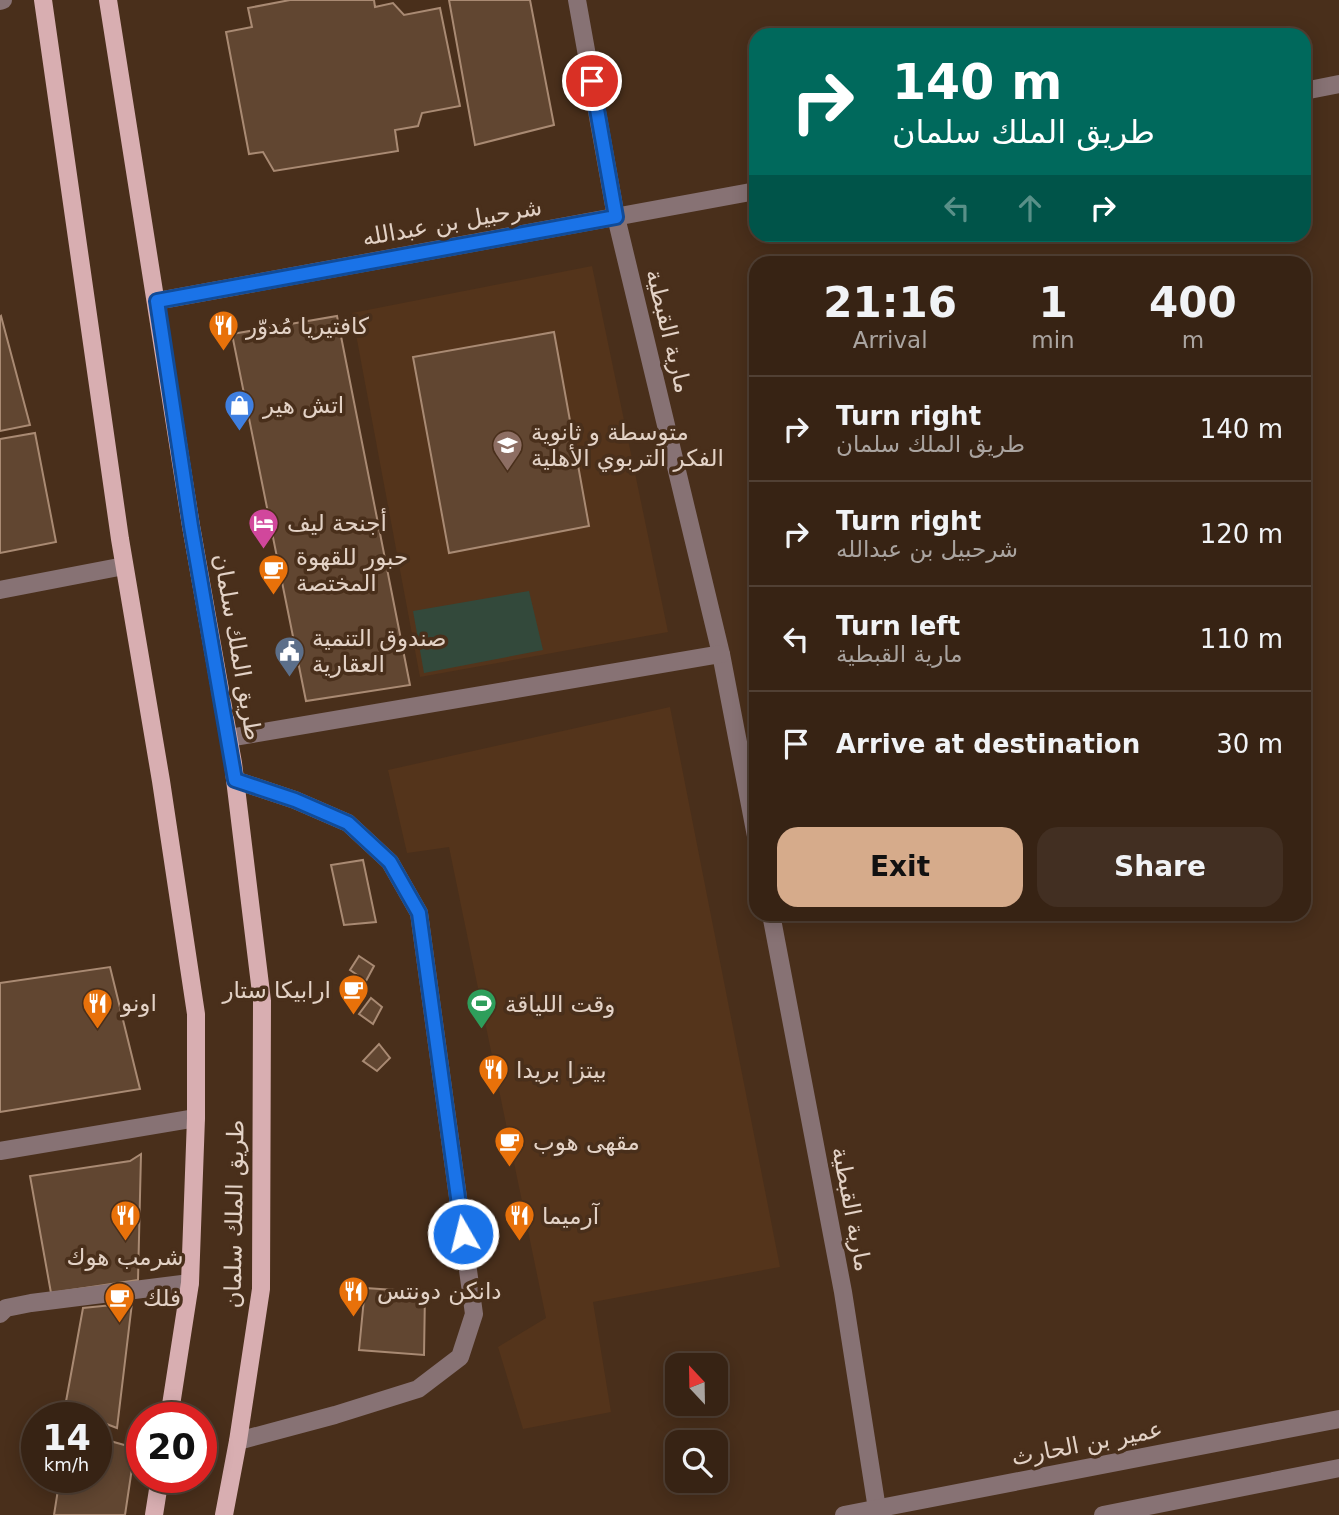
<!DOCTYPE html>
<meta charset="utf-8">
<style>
:root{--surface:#372314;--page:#422f22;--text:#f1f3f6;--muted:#aaa4a0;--line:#514034;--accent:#d6ab8b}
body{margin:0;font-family:"DejaVu Sans",Vazirmatn,sans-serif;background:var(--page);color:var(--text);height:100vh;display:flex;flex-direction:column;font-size:26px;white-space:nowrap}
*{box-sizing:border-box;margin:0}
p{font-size:23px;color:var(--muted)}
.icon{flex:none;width:38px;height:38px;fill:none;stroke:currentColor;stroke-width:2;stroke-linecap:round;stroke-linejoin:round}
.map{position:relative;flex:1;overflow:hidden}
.sheet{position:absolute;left:749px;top:256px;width:562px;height:665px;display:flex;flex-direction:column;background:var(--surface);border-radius:21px;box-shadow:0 4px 18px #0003,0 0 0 2px var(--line)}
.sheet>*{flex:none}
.hud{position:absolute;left:749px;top:28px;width:562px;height:214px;border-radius:21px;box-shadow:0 4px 18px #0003,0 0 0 2px var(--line);background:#00695c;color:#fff;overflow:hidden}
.needle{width:46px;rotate:338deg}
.tools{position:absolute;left:665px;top:1353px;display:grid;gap:14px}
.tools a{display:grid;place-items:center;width:63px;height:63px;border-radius:14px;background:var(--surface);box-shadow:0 4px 18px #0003,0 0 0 2px var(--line);font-size:35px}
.speed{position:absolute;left:21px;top:1402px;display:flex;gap:14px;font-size:35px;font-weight:700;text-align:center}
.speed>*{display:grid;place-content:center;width:91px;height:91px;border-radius:50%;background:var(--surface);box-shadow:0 4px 18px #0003,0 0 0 2px var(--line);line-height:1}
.speed small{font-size:18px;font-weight:400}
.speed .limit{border:10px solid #d22;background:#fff;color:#111}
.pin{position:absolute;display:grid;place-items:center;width:60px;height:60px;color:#fff;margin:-30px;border:4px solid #fff;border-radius:50%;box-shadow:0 2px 7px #0007}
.me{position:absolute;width:77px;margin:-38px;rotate:352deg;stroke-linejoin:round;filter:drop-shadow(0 0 5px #0008)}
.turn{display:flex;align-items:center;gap:24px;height:147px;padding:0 28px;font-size:32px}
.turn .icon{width:91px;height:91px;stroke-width:2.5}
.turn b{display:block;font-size:49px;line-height:60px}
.lanes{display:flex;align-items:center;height:66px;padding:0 28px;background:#0003;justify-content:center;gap:35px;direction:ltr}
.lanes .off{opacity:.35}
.eta{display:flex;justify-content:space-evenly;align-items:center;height:119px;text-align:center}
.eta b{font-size:42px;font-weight:700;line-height:49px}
.primary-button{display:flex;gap:14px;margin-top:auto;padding:14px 28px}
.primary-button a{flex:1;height:80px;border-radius:21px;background:var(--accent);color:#111;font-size:28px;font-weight:700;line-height:80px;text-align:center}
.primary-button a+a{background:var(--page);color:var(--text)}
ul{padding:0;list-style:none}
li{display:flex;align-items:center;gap:21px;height:105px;padding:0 28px;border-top:2px solid var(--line)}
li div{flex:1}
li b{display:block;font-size:26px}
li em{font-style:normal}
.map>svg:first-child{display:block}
.built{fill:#54341b}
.green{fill:#33493b}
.building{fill:#614631;stroke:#a98a73;stroke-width:2}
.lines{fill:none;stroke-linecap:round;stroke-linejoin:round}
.minor{stroke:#877274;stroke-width:18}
.major{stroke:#d8aeb1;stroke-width:18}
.route-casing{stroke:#114b97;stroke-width:18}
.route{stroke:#1a73e8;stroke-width:12}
.labels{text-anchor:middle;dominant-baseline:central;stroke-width:7;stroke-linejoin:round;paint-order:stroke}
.street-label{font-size:23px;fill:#e3d2c6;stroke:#492f1b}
.poi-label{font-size:23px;fill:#e3d2c6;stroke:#492f1b;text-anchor:start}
</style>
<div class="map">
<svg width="1339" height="1515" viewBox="0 0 1339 1515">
<rect width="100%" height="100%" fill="#492f1b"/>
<g class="built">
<polygon points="592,266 668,632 420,677 352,313"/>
<polygon points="670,707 780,1267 593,1302 611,1412 523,1429 498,1347 546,1318 449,847 407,853 388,770"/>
</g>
<polygon class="green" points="529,591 543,650 424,673 413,611"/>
<g class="building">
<polygon points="290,0 374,0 375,7 393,3 404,15 440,8 460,106 422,113 418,126 395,130 398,151 274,171 263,152 249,154 226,32 252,27 248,8"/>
<polygon points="449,0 530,0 554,125 475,145"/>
<polygon points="1,316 30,425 0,431 0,317"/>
<polygon points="337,316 410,685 306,701 232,334"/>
<polygon points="554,332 589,526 449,553 413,357"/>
<polygon points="35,433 56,542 0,553 0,439"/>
<polygon points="363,860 376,922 344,925 331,865"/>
<polygon points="359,956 374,966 366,981 350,970"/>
<polygon points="110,967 140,1089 0,1112 0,983"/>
<polygon points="371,998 382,1007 373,1024 359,1014"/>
<polygon points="379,1044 390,1058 377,1071 363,1061"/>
<polygon points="141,1154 138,1280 51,1293 30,1176 130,1161"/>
<polygon points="365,1288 425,1292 424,1355 359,1350"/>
<polygon points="132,1303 117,1428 96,1420 96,1418 90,1418 65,1407 83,1308"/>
<polygon points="96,1437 135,1448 125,1515 54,1515 60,1477 96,1477"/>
</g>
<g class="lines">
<g class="minor">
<polyline points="577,0 616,217 721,654 756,836"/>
<polyline points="0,1 3,0"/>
<polyline points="1304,91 1339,84"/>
<polyline points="157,301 756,191"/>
<polyline points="0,590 124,566"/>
<polyline points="229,738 721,654"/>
<polyline points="235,780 295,800 348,823 390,862 419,913 474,1314 460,1357 418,1389 335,1415 238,1441"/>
<polyline points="771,914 843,1292 877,1509 876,1515"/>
<polyline points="0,1151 196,1118"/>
<polyline points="0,1314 6,1308 31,1303 190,1283"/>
<polyline points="844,1515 1339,1419"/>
<polyline points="1103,1515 1339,1468"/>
</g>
<g class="major">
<polyline points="43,0 120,539 161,781 196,1014 196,1118 190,1283 169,1418"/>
<polyline points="108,0 191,526 233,763 262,1001 261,1289 238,1441 224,1515"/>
<polyline points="154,1515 160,1477"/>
</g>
</g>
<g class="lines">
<defs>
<polyline id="route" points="463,1234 419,913 390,862 348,823 295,800 235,780 191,526 157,301 616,217 592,81"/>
</defs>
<use href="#route" class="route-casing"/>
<use href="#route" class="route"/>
</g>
<defs>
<symbol id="restaurant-pin" viewBox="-11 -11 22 30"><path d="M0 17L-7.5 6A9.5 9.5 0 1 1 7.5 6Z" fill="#e8710a" stroke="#492f1b"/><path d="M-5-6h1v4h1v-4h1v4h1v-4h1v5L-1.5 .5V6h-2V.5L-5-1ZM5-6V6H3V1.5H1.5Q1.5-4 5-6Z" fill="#fff"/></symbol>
<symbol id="shop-pin" viewBox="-11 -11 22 30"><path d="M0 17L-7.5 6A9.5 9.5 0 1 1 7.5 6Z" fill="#3f7fe0" stroke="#492f1b"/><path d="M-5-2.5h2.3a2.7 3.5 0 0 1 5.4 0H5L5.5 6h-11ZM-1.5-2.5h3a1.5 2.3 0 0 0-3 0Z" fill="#fff"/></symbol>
<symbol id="school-pin" viewBox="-11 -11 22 30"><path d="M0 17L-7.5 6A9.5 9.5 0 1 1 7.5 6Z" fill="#8d6e63" stroke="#492f1b"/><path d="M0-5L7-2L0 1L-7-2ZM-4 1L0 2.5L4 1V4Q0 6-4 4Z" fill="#fff"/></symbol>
<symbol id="hotel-pin" viewBox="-11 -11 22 30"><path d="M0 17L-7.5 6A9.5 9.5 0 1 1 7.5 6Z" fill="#d1479c" stroke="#492f1b"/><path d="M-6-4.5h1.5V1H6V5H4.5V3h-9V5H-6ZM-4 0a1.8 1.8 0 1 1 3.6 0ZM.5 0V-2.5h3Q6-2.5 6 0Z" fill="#fff"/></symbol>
<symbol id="cafe-pin" viewBox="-11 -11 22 30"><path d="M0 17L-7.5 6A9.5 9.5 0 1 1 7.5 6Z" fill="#e8710a" stroke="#492f1b"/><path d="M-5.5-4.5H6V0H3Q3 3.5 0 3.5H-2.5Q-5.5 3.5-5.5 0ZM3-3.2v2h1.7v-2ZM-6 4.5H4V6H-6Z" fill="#fff"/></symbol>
<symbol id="civic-pin" viewBox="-11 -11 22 30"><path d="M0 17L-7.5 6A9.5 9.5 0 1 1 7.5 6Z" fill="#5c6f8a" stroke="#492f1b"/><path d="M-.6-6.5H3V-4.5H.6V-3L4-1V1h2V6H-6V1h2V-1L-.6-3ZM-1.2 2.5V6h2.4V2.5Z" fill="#fff"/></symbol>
<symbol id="stadium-pin" viewBox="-11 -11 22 30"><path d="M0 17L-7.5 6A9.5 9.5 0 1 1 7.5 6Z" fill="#2e9e5b" stroke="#492f1b"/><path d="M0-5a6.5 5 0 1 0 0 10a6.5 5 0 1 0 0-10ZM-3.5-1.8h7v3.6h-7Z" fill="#fff"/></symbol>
</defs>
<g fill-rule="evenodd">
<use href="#restaurant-pin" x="206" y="308" width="35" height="47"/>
<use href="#shop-pin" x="222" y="388" width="35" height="47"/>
<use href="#school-pin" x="490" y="428" width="35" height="47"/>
<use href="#hotel-pin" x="246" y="506" width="35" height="47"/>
<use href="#cafe-pin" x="256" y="552" width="35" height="47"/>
<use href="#civic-pin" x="272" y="634" width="35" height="47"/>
<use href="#cafe-pin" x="336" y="972" width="35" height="47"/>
<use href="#restaurant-pin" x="80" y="986" width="35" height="47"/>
<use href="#stadium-pin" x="464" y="986" width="35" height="47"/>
<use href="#restaurant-pin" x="476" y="1052" width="35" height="47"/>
<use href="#cafe-pin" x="492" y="1124" width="35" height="47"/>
<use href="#restaurant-pin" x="108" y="1198" width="35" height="47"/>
<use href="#restaurant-pin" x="502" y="1198" width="35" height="47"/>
<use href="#restaurant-pin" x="336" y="1274" width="35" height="47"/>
<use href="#cafe-pin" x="102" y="1280" width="35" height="47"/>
</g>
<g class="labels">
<g class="street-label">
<text transform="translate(452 222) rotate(-10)">شرحبيل بن عبدالله</text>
<text transform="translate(669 331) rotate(76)">مارية القبطية</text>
<text transform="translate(238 647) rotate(80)">طريق الملك سلمان</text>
<text transform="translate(852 1209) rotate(79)">مارية القبطية</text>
<text transform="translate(234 1214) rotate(-89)">طريق الملك سلمان</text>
<text transform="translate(1087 1443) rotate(-11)">عمير بن الحارث</text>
</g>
<g class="poi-label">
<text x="246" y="326">كافتيريا مُدوّر</text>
<text x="263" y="405">اتش هير</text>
<text x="531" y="432">متوسطة و ثانوية<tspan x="531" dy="26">الفكر التربوي الأهلية</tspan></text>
<text x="287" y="523">أجنحة ليف</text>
<text x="296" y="557">حبور للقهوة<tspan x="296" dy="26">المختصة</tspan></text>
<text x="312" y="638">صندوق التنمية<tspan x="312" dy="26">العقارية</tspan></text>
<text x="331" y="990" text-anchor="end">ارابيكا ستار</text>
<text x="121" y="1003">اونو</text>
<text x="505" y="1004">وقت اللياقة</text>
<text x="516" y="1070">بيتزا بريدا</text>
<text x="533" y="1142">مقهى هوب</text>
<text x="542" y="1216">آرميما</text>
<text x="125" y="1257" text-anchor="middle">شرمب هوك</text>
<text x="377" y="1291">دانكن دونتس</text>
<text x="143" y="1298">فلك</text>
</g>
</g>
</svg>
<div class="tools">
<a><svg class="needle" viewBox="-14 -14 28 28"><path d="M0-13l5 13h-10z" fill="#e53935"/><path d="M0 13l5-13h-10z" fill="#aaa4a0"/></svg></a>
<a><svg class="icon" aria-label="search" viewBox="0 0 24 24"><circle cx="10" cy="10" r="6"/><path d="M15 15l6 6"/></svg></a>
</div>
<div class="speed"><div>14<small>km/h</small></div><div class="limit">20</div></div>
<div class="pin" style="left:592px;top:81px;background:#d93025"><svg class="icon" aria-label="arrive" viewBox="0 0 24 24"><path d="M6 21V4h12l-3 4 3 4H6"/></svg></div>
<svg class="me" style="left:463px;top:1234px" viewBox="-20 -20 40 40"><circle r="17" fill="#1a73e8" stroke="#fff" stroke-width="3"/><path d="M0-11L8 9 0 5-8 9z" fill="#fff"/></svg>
<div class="hud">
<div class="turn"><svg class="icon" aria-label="right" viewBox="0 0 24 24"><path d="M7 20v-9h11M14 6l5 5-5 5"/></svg><div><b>140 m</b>طريق الملك سلمان</div></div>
<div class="lanes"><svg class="icon off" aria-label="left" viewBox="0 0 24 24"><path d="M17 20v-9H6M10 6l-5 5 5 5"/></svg><svg class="icon off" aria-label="ahead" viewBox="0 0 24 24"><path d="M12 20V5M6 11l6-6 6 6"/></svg><svg class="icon" aria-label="right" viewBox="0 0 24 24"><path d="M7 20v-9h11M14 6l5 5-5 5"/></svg></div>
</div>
<section class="sheet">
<div class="eta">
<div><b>21:16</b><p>Arrival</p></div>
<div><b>1</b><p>min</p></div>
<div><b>400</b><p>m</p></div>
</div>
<ul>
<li><svg class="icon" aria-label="right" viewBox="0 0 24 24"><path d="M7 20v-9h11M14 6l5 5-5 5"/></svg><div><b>Turn right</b><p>طريق الملك سلمان</p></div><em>140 m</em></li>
<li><svg class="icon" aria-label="right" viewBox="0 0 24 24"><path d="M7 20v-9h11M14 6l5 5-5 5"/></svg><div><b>Turn right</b><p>شرحبيل بن عبدالله</p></div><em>120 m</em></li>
<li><svg class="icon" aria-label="left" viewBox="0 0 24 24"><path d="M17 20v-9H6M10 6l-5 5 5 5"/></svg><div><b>Turn left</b><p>مارية القبطية</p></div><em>110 m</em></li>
<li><svg class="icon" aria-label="arrive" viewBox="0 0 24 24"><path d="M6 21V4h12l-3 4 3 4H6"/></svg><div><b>Arrive at destination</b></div><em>30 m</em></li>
</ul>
<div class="primary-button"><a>Exit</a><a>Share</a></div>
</section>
</div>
